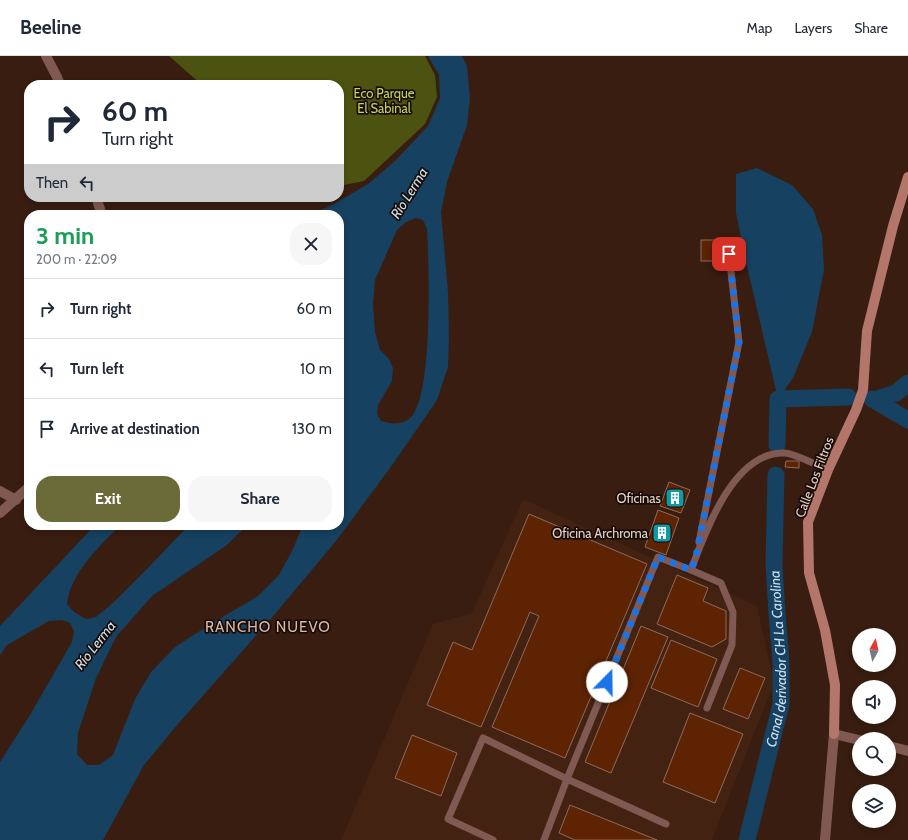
<!DOCTYPE html>
<meta charset="utf-8">
<style>
:root{--surface:#fff;--page:#f6f6f7;--text:#1f2937;--muted:#747a83;--line:#e0e1e3;--accent:#6b6b39}
body{margin:0;font-family:Cabin,sans-serif;background:var(--page);color:var(--text);height:100vh;display:flex;flex-direction:column;font-size:15px;white-space:nowrap}
*{box-sizing:border-box;margin:0}
p{font-size:13px;color:var(--muted)}
.icon{flex:none;width:22px;height:22px;fill:none;stroke:currentColor;stroke-width:2;stroke-linecap:round;stroke-linejoin:round}
.map{position:relative;flex:1;overflow:hidden}
.details{position:absolute;left:24px;top:154px;width:320px;height:320px;display:flex;flex-direction:column;background:var(--surface);border-radius:16px;box-shadow:0 2px 6px #0003}
.details>*{flex:none}
.banner{position:absolute;left:24px;top:24px;width:320px;height:122px;border-radius:16px;box-shadow:0 2px 6px #0003;background:#fff;color:var(--text);overflow:hidden}
.needle{width:26px;rotate:8deg}
.controls{position:absolute;left:852px;top:572px;display:grid;gap:8px}
.controls a{display:grid;place-items:center;width:44px;height:44px;border-radius:50%;background:var(--surface);box-shadow:0 2px 6px #0003;font-size:20px}
.pin{position:absolute;display:grid;place-items:center;width:34px;height:34px;color:#fff;margin:-17px;border-radius:8px;box-shadow:0 2px 6px #0006}
.me{position:absolute;width:44px;margin:-22px;rotate:22deg;stroke-linejoin:round;filter:drop-shadow(0 0 3px #0008)}
.turn{display:flex;align-items:center;gap:14px;height:84px;padding:0 12px;font-size:18px}
.turn .icon{width:52px;height:52px;stroke-width:2.5}
.turn b{display:block;font-size:28px;line-height:34px}
.then{display:flex;align-items:center;height:38px;padding:0 12px;background:#0003;gap:8px;font-size:15px}
.round{display:grid;place-items:center;flex:none;width:42px;height:42px;border-radius:16px;background:var(--page)}
.headline{display:flex;align-items:center;justify-content:space-between;height:68px;padding:0 12px}
h1{font-size:24px;font-weight:700;line-height:30px;color:#1e9e55}
.action{display:flex;gap:8px;margin-top:auto;padding:8px 12px}
.action a{flex:1;height:46px;border-radius:16px;background:var(--accent);color:#fff;font-size:16px;font-weight:700;line-height:46px;text-align:center}
.action a+a{background:var(--page);color:var(--text)}
ul{padding:0;list-style:none}
li{display:flex;align-items:center;gap:12px;height:60px;padding:0 12px;border-top:1px solid var(--line)}
li div{flex:1}
li b{display:block;font-size:15px}
li em{font-style:normal}
header{display:flex;align-items:center;gap:24px;box-sizing:border-box;height:56px;padding:0 20px;background:var(--surface);border-bottom:1px solid var(--line)}
header strong{font-size:19px}
nav{display:flex;gap:22px;margin-inline-start:auto;font-size:14px}
.map>svg:first-child{display:block}
.built{fill:#442212}
.green{fill:#4c5310}
.water{fill:#164160;fill-rule:evenodd}
.lines{fill:none;stroke-linecap:round;stroke-linejoin:round}
.canal{stroke:#164160;stroke-width:17}
.building{fill:#5d2302;stroke:#8d6c5d}
.lane{stroke:#805a52;stroke-width:7}
.street{stroke:#805a52;stroke-width:10}
.secondary{stroke:#b4766b;stroke-width:10}
.route{stroke:#1a73e8;stroke-width:7;stroke-dasharray:0 12.6}
.labels{text-anchor:middle;dominant-baseline:central;stroke-width:3.5;stroke-linejoin:round;paint-order:stroke}
.park-label{font-size:13px;fill:#c5d357;stroke:#170b06}
.street-label{font-size:13px;fill:#e5d2ca;stroke:#170b06}
.poi-label{font-size:13px;fill:#e5d2ca;stroke:#170b06;text-anchor:end}
.water-label{font-size:14px;font-style:italic;fill:#cde0f0;stroke:#170b06}
.quarter-label{font-size:15px;letter-spacing:1px;fill:#dbb7a6;stroke:#170b06}
</style>
<header>
<strong>Beeline</strong>
<nav><a>Map</a><a>Layers</a><a>Share</a></nav>
</header>
<div class="map">
<svg width="908" height="784" viewBox="0 0 908 784">
<rect width="100%" height="100%" fill="#381d10"/>
<polygon class="built" points="523,443 757,550 774,627 712,784 341,784 433,568 472,557"/>
<polygon class="green" points="169,0 425,0 435,19 437,41 425,68 364,125 339,130 339,29 202,29"/>
<g class="water">
<path d="M428,0H462L467,10L470,43L467,69L447,126L441,156L448,236L449,282L448,311L437,344L393,408L336,485L275,558L178,668L144,709L103,784H0V706L30,659L72,586L74,575L70,567L62,564L49,565L7,589L0,599V570L95,469H121C100,489 70,518 67,548L74,556L86,563L96,561L114,546L143,517L189,469H247L227,489L152,540L116,581L96,622L78,677L77,698L87,709H99L113,699L135,643L151,616L175,591L209,569L258,540L279,519L293,493L303,469H339V159H310L334,148L368,128L395,105L428,70L440,42L439,19ZM416,162L423,164L427,173C429,210 433,334 412,360C403,370 392,368 381,365L377,358L378,349L392,325L393,312L389,303L380,294L375,276L373,248L375,224L397,174L406,166Z"/>
<polygon points="757,112 792,129 813,153 822,179 824,214 812,276 793,322 778,343 746,206 736,157 736,118"/>
</g>
<g class="lines">
<g class="canal">
<polyline points="872,343 908,364"/>
<polyline points="874,344 896,337 908,327"/>
<polyline points="777,389 778,343 848,341"/>
<path id="s1" d="M747,784L781,648V606L777,558L774,508L776,419"/>
</g>
</g>
<g class="building">
<rect x="701" y="184" width="14" height="21"/>
<polygon points="786,405 799,405 799,412 785,411"/>
<polygon points="669,426 690,434 681,457 660,450"/>
<polygon points="658,454 679,462 666,499 645,491"/>
<polygon points="529,458 647,508 565,702 492,671 539,560 530,556 481,671 427,649 453,586 472,594"/>
<polygon points="677,519 708,532 703,545 726,555 726,583 712,591 657,568"/>
<polygon points="641,570 668,581 611,717 585,706"/>
<polygon points="671,584 717,603 698,651 651,632"/>
<polygon points="740,612 765,622 748,663 723,653"/>
<polygon points="690,657 743,678 715,747 663,726"/>
<polygon points="412,679 457,697 441,740 395,722"/>
<polygon points="570,749 657,784 575,784 559,777"/>
</g>
<g class="lines">
<g class="lane">
<polyline points="699,486 739,286 729,198 717,196"/>
<polyline points="691,514 721,527 733,556 732,589 707,652"/>
<polyline points="493,784 448,763 483,682 567,723 666,768"/>
<path d="M544,784L567,723L658,501L691,514C706,474 734,395 785,397C793,397 819,410 828,414"/>
</g>
<g class="street">
<polyline points="46,0 57,21 60,29"/>
<polyline points="96,141 102,159"/>
<polyline points="0,435 16,444"/>
<polyline points="0,457 29,431"/>
<polyline points="889,690 908,695"/>
<polyline points="825,784 834,678 859,684"/>
</g>
<polyline class="secondary" points="834,678 835,629 825,574 809,517 808,466 828,414 856,354 863,334 867,275 893,170 908,121"/>
</g>
<g class="lines">
<polyline class="route" points="607,626 658,501 691,514 696,500 739,286 729,198"/>
</g>
<defs>
<symbol id="building-square" viewBox="-11 -11 22 22"><rect x="-9" y="-9" width="18" height="18" rx="4" fill="#0f9aa8" stroke="#170b06"/><path d="M-4-6H4V6H1V3H-1V6H-4ZM-2.5-4.3h1.7v1.8h-1.7ZM.8-4.3h1.7v1.8H.8ZM-2.5-1h1.7V.8h-1.7ZM.8-1h1.7V.8H.8Z" fill="#fff"/></symbol>
</defs>
<g fill-rule="evenodd">
<use href="#building-square" x="664" y="431" width="22" height="22"/>
<use href="#building-square" x="651" y="466" width="22" height="22"/>
</g>
<g class="labels">
<g class="park-label">
<text x="384" y="37">Eco Parque<tspan x="384" dy="15">El Sabinal</tspan></text>
</g>
<g class="street-label">
<text transform="translate(814 421) rotate(-69)">Calle Los Filtros</text>
</g>
<g class="poi-label">
<text x="661" y="442">Oficinas</text>
<text x="648" y="477">Oficina Archroma</text>
</g>
<g class="water-label">
<text transform="translate(409 137) rotate(-58)">Río Lerma</text>
<text transform="translate(95 589) rotate(-52)">Río Lerma</text>
<text stroke="none"><textPath href="#s1" startOffset="185">Canal derivador CH La Carolina</textPath></text>
</g>
<g class="quarter-label">
<text x="268" y="571">RANCHO NUEVO</text>
</g>
</g>
</svg>
<div class="controls">
<a><svg class="needle" viewBox="-14 -14 28 28"><path d="M0-13l5 13h-10z" fill="#e53935"/><path d="M0 13l5-13h-10z" fill="#747a83"/></svg></a>
<a><svg class="icon" aria-label="sound" viewBox="0 0 24 24"><path d="M4 9h4l5-4v14l-5-4H4zM17 9q2 3 0 6"/></svg></a>
<a><svg class="icon" aria-label="search" viewBox="0 0 24 24"><circle cx="10" cy="10" r="6"/><path d="M15 15l6 6"/></svg></a>
<a><svg class="icon" aria-label="layers" viewBox="0 0 24 24"><path d="M12 4l9 5-9 5-9-5zM3 14l9 5 9-5"/></svg></a>
</div>
<div class="pin" style="left:729px;top:198px;background:#d93025"><svg class="icon" aria-label="arrive" viewBox="0 0 24 24"><path d="M6 21V4h12l-3 4 3 4H6"/></svg></div>
<svg class="me" style="left:607px;top:626px" viewBox="-20 -20 40 40"><circle r="19" fill="#fff"/><path d="M0-13L10 11 0 6-10 11z" fill="#1a73e8"/></svg>
<div class="banner">
<div class="turn"><svg class="icon" aria-label="right" viewBox="0 0 24 24"><path d="M7 20v-9h11M14 6l5 5-5 5"/></svg><div><b>60 m</b>Turn right</div></div>
<div class="then">Then<svg class="icon" aria-label="left" viewBox="0 0 24 24"><path d="M17 20v-9H6M10 6l-5 5 5 5"/></svg></div>
</div>
<section class="details">
<div class="headline"><div><h1>3 min</h1><p>200 m · 22:09</p></div><a class="round"><svg class="icon" aria-label="close" viewBox="0 0 24 24"><path d="M6 6l12 12M18 6L6 18"/></svg></a></div>
<ul>
<li><svg class="icon" aria-label="right" viewBox="0 0 24 24"><path d="M7 20v-9h11M14 6l5 5-5 5"/></svg><div><b>Turn right</b></div><em>60 m</em></li>
<li><svg class="icon" aria-label="left" viewBox="0 0 24 24"><path d="M17 20v-9H6M10 6l-5 5 5 5"/></svg><div><b>Turn left</b></div><em>10 m</em></li>
<li><svg class="icon" aria-label="arrive" viewBox="0 0 24 24"><path d="M6 21V4h12l-3 4 3 4H6"/></svg><div><b>Arrive at destination</b></div><em>130 m</em></li>
</ul>
<div class="action"><a>Exit</a><a>Share</a></div>
</section>
</div>
